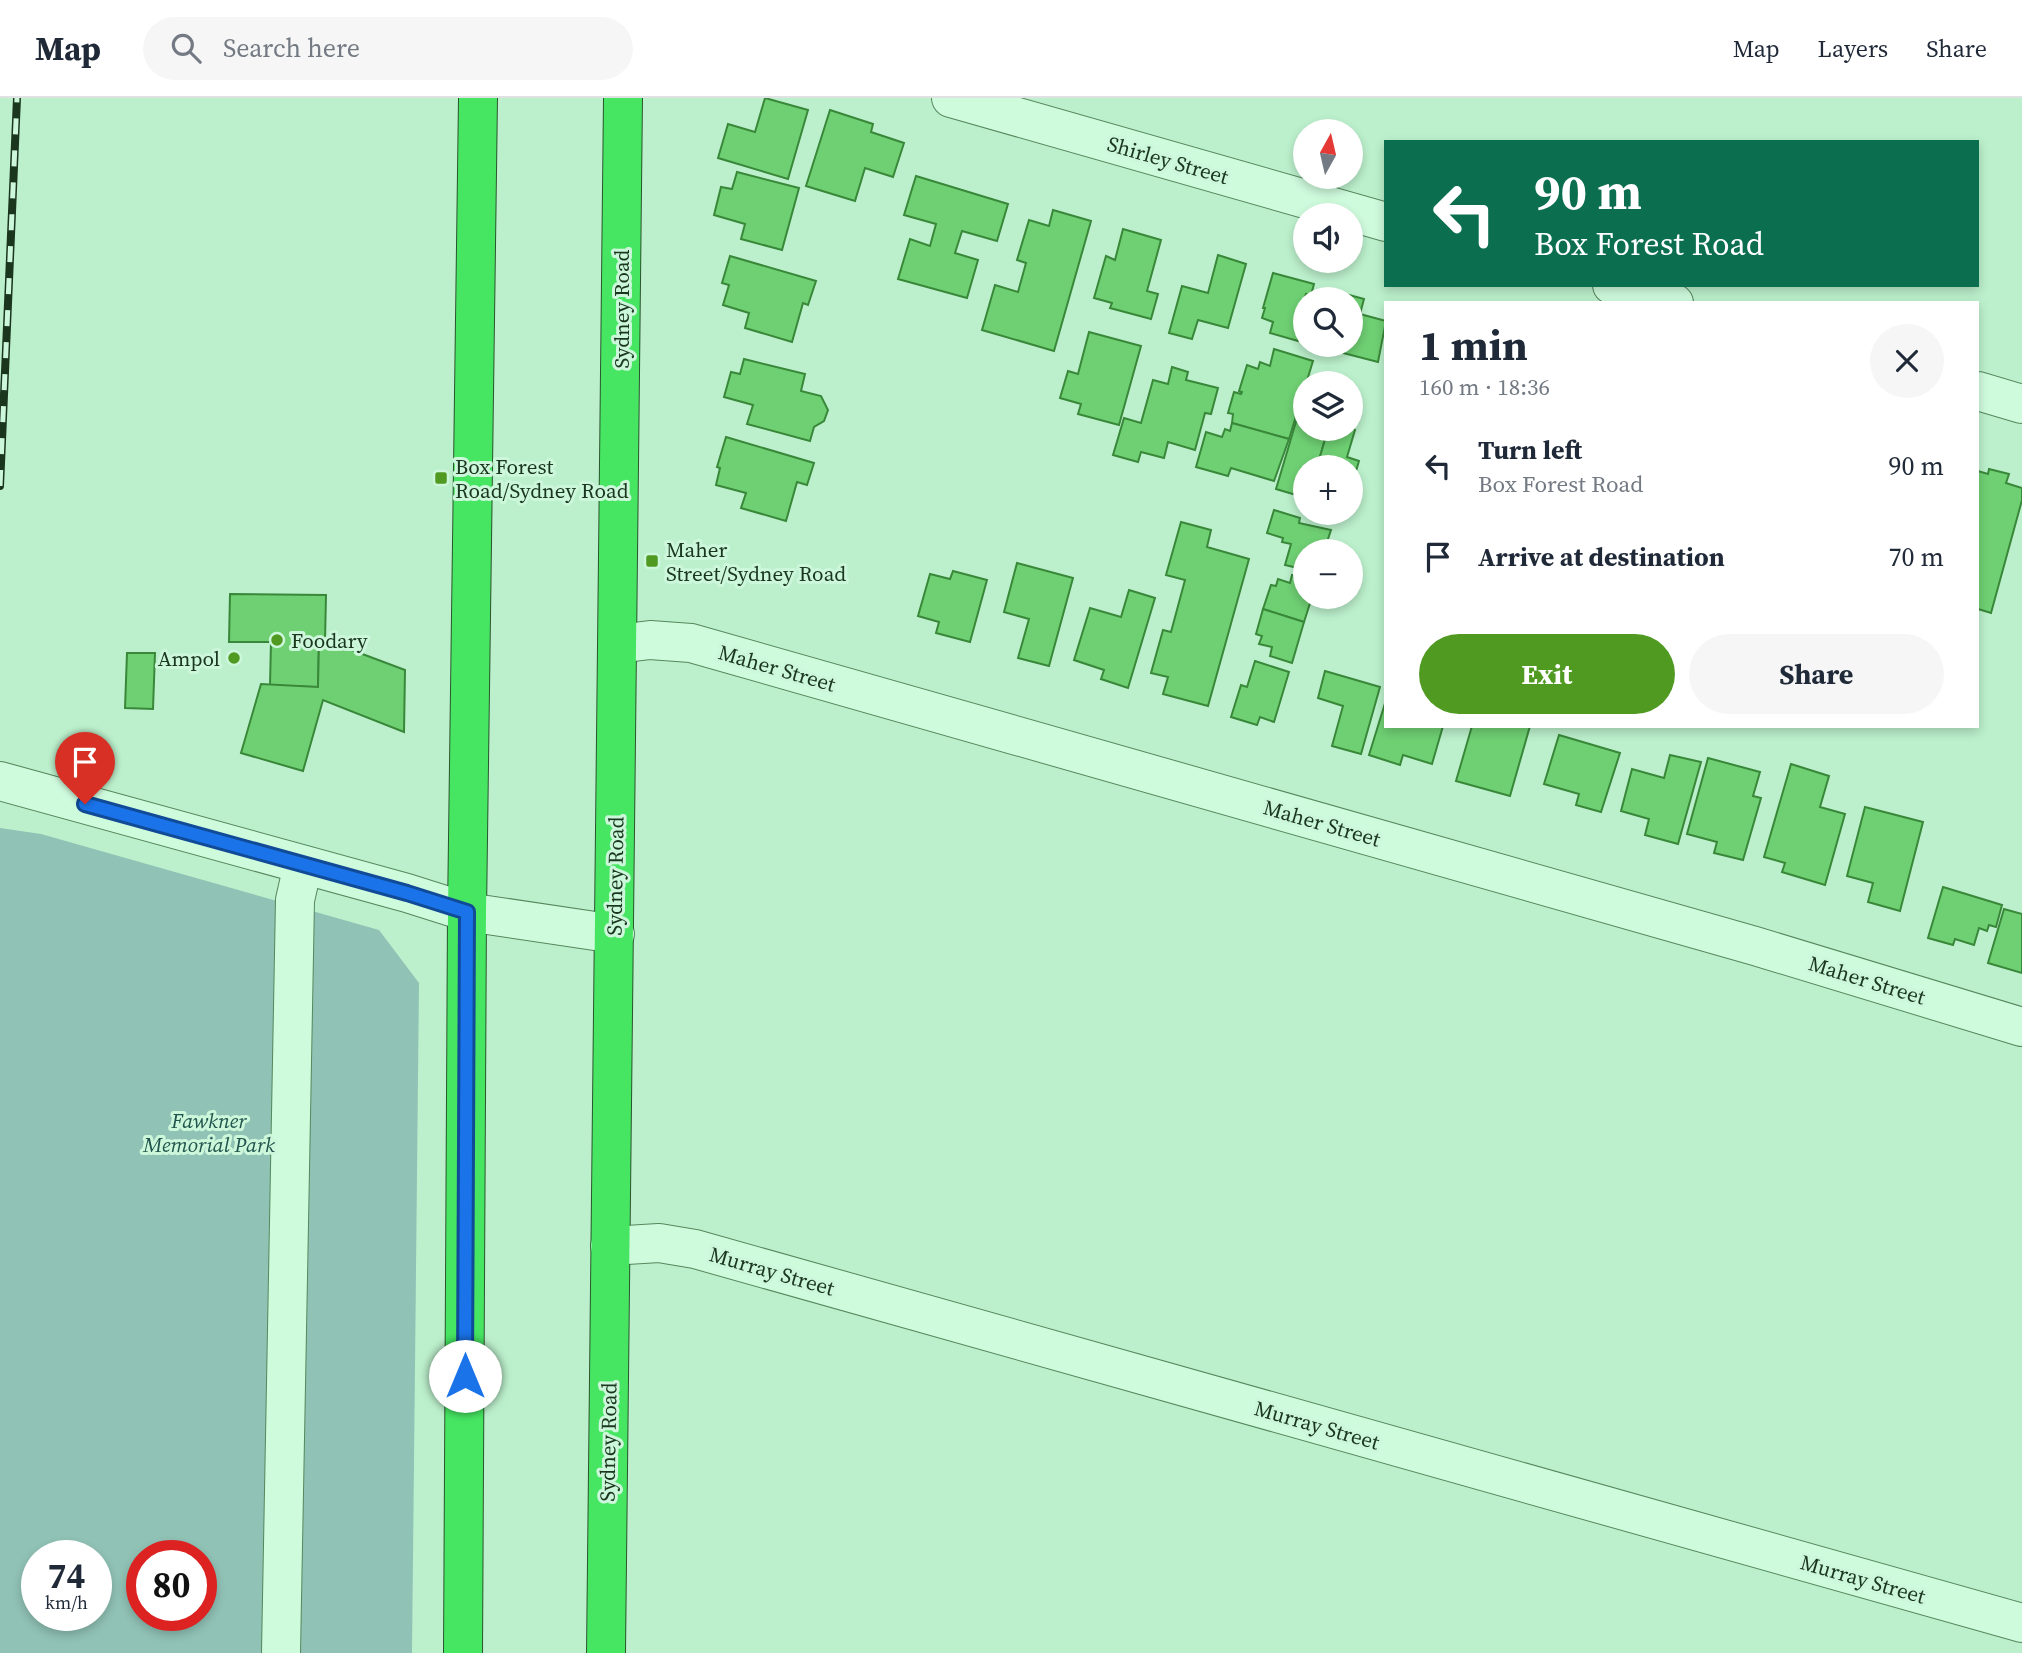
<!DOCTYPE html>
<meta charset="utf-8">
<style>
:root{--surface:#fff;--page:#f6f6f7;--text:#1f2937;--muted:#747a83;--line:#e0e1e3;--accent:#509a22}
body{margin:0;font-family:"Source Serif 4",serif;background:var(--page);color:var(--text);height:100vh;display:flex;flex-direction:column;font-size:26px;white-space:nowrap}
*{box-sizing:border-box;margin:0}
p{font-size:23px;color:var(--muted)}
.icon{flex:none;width:38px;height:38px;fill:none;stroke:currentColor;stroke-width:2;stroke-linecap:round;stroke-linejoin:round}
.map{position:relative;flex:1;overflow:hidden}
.details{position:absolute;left:1384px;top:203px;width:595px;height:427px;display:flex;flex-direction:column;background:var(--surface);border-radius:0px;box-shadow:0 4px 10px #0003}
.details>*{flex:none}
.guide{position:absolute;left:1384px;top:42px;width:595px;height:147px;border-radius:0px;box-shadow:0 4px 10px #0003;background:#0b6e4f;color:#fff;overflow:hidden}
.needle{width:46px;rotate:8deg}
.fabs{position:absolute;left:1293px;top:21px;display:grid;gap:14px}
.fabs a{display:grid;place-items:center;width:70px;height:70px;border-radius:50%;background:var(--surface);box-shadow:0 4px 10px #0003;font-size:35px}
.speed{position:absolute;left:21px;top:1442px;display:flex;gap:14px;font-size:35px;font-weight:700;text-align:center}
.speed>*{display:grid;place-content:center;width:91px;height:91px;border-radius:50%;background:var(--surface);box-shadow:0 4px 10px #0003;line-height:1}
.speed small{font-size:18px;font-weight:400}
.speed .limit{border:10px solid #d22;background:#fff;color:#111}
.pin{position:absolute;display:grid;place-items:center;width:60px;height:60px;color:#fff;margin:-72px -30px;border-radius:50% 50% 50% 0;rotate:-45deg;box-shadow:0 0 7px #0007}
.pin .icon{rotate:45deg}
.me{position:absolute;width:77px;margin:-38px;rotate:0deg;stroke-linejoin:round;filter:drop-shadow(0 0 5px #0008)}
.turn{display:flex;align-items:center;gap:24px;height:147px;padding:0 35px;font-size:32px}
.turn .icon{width:91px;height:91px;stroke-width:2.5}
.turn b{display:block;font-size:49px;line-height:60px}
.round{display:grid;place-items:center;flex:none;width:74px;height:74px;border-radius:37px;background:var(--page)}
.summary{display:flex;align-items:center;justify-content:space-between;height:119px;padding:0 35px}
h1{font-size:42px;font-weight:700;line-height:52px}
.button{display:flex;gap:14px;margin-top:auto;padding:14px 35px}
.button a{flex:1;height:80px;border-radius:42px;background:var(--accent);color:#fff;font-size:28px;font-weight:700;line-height:80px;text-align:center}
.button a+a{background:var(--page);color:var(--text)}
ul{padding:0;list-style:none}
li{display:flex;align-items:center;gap:21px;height:91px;padding:0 35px}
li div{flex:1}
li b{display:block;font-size:26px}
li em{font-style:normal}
header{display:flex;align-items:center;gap:42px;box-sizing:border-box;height:98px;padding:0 35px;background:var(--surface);border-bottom:2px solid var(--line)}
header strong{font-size:33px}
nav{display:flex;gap:38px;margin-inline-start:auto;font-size:24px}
.search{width:490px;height:63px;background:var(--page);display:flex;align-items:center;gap:18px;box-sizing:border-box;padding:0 24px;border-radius:38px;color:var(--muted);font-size:26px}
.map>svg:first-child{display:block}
.cemetery{fill:#90c2b5;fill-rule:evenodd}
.building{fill:#6fd073;stroke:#39883a;stroke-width:2}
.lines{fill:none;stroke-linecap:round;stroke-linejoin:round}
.minor-casing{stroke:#55885c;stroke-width:40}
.highway-casing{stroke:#2a552d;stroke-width:40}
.minor{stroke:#cffbdd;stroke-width:38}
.highway{stroke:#46e662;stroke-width:38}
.rail-casing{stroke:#1a361d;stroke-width:8}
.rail{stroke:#ccf7da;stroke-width:5;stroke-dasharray:16;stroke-linecap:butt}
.route-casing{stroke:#114b97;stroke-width:18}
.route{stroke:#1a73e8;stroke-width:12}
.poi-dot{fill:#509a22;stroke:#ccf7da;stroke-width:2.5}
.labels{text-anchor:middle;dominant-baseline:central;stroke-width:6;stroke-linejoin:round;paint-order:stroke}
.street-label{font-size:21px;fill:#1a361d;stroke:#ccf7da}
.poi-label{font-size:21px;fill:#1a361d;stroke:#ccf7da;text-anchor:start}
.park-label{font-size:21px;font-style:italic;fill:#20544d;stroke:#ccf7da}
</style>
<header>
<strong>Map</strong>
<div class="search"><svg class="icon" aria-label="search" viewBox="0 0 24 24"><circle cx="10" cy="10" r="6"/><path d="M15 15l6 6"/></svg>Search here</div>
<nav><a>Map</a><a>Layers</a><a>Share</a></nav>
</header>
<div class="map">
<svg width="2022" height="1555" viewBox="0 0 2022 1555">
<rect width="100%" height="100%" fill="#bcf0cc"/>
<path class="cemetery" d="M0,730L41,736L379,832L419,885L412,1555H0ZM37,1458H96V1517H37ZM142,1458H201V1517H142Z"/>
<g class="building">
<polygon points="765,0 808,12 788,81 718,60 728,26 755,34"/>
<polygon points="830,12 873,26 871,34 904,45 893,79 865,70 855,103 806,88"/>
<polygon points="737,74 799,90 782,152 741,141 745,126 714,117 721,89 732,91"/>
<polygon points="916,78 1008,106 997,143 962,133 955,155 978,162 967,200 898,181 910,141 930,148 936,126 904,117"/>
<polygon points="1053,112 1091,123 1054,253 982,232 995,187 1018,194 1026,165 1017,162 1029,122 1049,128"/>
<polygon points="1123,131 1161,142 1147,193 1158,196 1151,221 1110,210 1112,205 1094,200 1106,158 1115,162"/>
<polygon points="1218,157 1246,166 1228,230 1198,222 1192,241 1169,235 1182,188 1208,195"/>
<polygon points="730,158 816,183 808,207 803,205 792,244 745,230 749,215 723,207 729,187 722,185"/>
<polygon points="1273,175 1314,186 1311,197 1306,196 1301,210 1306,210 1306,218 1298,243 1270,235 1273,224 1262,220 1265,210 1263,210"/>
<polygon points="1338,194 1364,201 1360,216 1386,223 1378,264 1324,250 1325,247 1351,247 1351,201 1336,201"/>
<polygon points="1089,234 1141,248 1119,327 1078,316 1081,306 1060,300 1068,273 1078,276"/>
<polygon points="1274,251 1313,263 1289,341 1232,325 1233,316 1228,315 1234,294 1241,296 1242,294 1239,293 1247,267 1258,271 1260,264 1270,268"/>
<polygon points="744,261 805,276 801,293 821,298 828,312 824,323 814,329 810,343 747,326 753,307 724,299 731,274 740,276"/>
<polygon points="1172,269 1188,274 1186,282 1218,290 1211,316 1205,315 1195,352 1168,344 1164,360 1141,354 1138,364 1113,357 1124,320 1141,325 1153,282 1168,286"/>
<polygon points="1301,307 1306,308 1306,331 1328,331 1317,369 1306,369 1306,400 1276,391"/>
<polygon points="1232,325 1289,341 1274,383 1231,370 1228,378 1196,369 1206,334 1222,339 1225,331 1230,333"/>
<polygon points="1351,329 1355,332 1347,359 1359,363 1351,390 1351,369 1317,369 1328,331 1351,331"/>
<polygon points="726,339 814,365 807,387 797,384 786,423 741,410 746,395 716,387 720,370 717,369"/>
<polygon points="1989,371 2009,376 2006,385 2022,390 2022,402 1991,515 1978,511 1978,373 1988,376"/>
<polygon points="1274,412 1300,420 1299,425 1331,432 1324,453 1306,453 1306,472 1285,467 1291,446 1282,444 1283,440 1267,435"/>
<polygon points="1181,424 1211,432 1207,449 1249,461 1208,608 1163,596 1168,579 1151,575 1163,532 1171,534 1185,482 1166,477"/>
<polygon points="1017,465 1073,480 1049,568 1018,560 1029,521 1004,514"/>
<polygon points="953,473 987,482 970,544 936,535 939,524 918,518 930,476 950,481"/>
<polygon points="1292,477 1306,480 1306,499 1312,499 1304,524 1263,511 1271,487 1276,488 1278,481 1290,485"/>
<polygon points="1129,492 1155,500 1128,590 1101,581 1104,572 1074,562 1090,510 1121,519"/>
<polygon points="230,496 326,497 325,543 319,543 318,589 270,588 271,544 229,544"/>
<polygon points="1263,511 1304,524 1292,565 1270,558 1272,549 1259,546 1262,538 1256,536"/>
<polygon points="325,542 405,572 404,634 323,602 303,673 241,655 261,586 318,589 319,543 325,543"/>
<polygon points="127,555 155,555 153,611 125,610"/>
<polygon points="1255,563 1289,574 1274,624 1260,619 1257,627 1231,619 1241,587 1247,589"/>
<polygon points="1325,573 1380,589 1361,656 1332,648 1343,608 1318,600"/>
<polygon points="1386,602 1386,628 1443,628 1432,666 1403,657 1400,667 1369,657"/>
<polygon points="1472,628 1530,628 1510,698 1456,683"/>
<polygon points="1559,637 1620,655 1601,714 1576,707 1579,696 1544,686"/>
<polygon points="1670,657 1701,664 1678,746 1645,737 1649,721 1621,713 1632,671 1664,680"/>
<polygon points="1708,660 1760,674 1753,698 1761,700 1743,762 1714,755 1717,744 1687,736"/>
<polygon points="1791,666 1829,678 1820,709 1845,716 1825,787 1782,774 1785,765 1764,759"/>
<polygon points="1865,709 1923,724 1900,813 1868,804 1873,785 1847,778"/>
<polygon points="1943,789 2002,807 1996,829 1989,827 1987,833 1979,830 1974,847 1955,841 1953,847 1928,840"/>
<polygon points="2004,811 2022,816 2022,875 1988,865"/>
</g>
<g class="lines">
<defs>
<g id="minor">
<polyline points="951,0 1386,124"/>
<polyline points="1612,187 1674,205"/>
<polyline points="1978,293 2022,306"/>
<polyline points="618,546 650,542 691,545 1755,848 2022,929"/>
<polyline points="0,683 407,795 467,814 615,836"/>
<polyline points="610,1148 659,1145 695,1151 2022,1525"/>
<polyline points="281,1555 295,802 303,767"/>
</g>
<g id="highway">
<polyline points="463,1555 467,814 478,0"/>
<polyline points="606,1555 623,0"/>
</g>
</defs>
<use href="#minor" class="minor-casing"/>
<use href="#highway" class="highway-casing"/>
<use href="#minor" class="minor"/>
<use href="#highway" class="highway"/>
<defs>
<polyline id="rail" points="0,388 17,0"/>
</defs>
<use href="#rail" class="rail-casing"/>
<use href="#rail" class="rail"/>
</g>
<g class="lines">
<defs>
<polyline id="route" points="85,706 407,795 467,814 465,1278"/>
</defs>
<use href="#route" class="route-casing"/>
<use href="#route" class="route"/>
</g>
<g class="poi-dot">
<rect x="434" y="373" width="14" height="14" rx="3.5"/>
<rect x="645" y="456" width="14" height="14" rx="3.5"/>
<circle cx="277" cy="542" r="7"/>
<circle cx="234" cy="560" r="7"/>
</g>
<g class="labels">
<g class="street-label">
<text transform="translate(1168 62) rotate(16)">Shirley Street</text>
<text transform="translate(621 211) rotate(-90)">Sydney Road</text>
<text transform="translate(777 570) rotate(16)">Maher Street</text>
<text transform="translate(1322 725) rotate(16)">Maher Street</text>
<text transform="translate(615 778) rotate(-89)">Sydney Road</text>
<text transform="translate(1867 882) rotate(17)">Maher Street</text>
<text transform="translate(772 1173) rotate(16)">Murray Street</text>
<text transform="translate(1317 1327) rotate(16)">Murray Street</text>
<text transform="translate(608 1344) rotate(-89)">Sydney Road</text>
<text transform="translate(1863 1481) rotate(16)">Murray Street</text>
</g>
<g class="poi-label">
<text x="455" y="368">Box Forest<tspan x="455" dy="24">Road/Sydney Road</tspan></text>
<text x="666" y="451">Maher<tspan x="666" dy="24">Street/Sydney Road</tspan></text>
<text x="291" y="542">Foodary</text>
<text x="220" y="560" text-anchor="end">Ampol</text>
</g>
<g class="park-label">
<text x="209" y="1022">Fawkner<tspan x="209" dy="24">Memorial Park</tspan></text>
</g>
</g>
</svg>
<div class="fabs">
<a><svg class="needle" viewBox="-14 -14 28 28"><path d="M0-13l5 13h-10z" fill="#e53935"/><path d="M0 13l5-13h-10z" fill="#747a83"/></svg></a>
<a><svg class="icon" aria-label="sound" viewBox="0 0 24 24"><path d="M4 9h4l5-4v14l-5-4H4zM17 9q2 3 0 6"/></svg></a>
<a><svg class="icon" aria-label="search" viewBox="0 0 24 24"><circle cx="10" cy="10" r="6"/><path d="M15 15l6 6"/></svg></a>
<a><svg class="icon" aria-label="layers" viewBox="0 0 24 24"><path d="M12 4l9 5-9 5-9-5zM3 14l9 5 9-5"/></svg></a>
<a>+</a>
<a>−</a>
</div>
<div class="speed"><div>74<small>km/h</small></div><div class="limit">80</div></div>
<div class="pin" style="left:85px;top:706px;background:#d93025"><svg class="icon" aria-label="arrive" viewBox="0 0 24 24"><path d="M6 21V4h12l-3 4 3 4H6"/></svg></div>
<svg class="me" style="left:465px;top:1278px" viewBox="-20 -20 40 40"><circle r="19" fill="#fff"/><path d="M0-13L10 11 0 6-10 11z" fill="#1a73e8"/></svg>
<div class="guide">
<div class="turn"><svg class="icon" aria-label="left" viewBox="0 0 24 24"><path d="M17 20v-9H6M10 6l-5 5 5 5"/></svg><div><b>90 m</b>Box Forest Road</div></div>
</div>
<section class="details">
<div class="summary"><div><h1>1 min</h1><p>160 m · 18:36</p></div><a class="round"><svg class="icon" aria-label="close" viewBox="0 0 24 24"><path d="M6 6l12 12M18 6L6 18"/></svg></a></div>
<ul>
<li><svg class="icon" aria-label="left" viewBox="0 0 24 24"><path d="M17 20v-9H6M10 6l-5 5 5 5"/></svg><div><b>Turn left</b><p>Box Forest Road</p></div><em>90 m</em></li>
<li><svg class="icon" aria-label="arrive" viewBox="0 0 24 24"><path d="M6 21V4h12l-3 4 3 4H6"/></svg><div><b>Arrive at destination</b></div><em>70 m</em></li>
</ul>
<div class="button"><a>Exit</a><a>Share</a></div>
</section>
</div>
